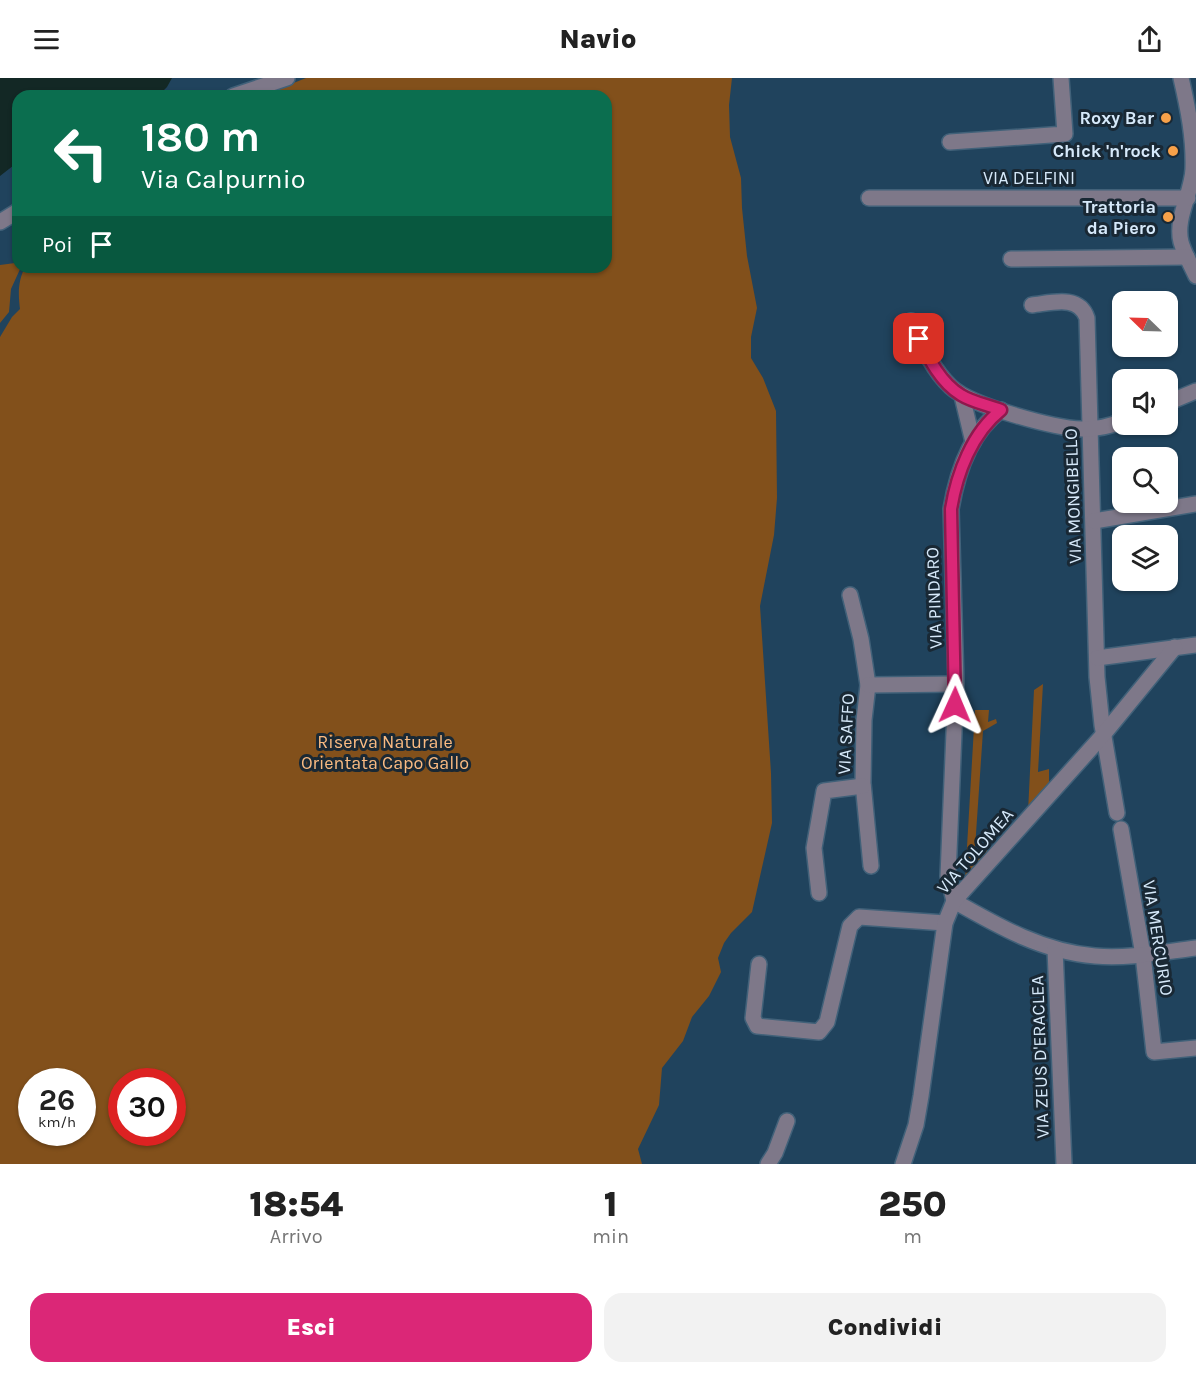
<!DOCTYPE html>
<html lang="it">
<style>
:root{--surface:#fff;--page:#f2f2f2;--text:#222;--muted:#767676;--accent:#db2777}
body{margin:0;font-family:Karla,sans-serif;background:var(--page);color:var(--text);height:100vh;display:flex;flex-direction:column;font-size:22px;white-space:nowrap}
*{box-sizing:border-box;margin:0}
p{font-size:20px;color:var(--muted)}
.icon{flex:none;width:33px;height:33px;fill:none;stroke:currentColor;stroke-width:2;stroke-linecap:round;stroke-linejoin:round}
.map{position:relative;height:1086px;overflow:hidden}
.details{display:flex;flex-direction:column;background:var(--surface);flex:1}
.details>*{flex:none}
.banner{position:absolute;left:12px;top:12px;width:600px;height:183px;border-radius:18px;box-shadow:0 2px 4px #0004;background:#0b6e4f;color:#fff;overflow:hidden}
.needle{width:39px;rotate:293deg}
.fabs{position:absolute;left:1112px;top:213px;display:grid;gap:12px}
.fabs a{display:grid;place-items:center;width:66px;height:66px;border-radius:12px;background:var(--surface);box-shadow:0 2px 4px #0004;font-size:30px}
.speed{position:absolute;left:18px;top:990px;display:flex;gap:12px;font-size:30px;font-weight:700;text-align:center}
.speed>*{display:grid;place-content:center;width:78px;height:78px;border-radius:50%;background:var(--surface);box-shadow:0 2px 4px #0004;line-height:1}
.speed small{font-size:15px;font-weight:400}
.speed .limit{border:9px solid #d22;background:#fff;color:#111}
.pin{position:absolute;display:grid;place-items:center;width:51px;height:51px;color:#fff;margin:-26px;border-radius:12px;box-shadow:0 3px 9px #0006}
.me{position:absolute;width:66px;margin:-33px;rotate:1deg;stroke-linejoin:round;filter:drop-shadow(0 0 4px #0008)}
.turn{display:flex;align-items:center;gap:21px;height:126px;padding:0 30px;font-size:27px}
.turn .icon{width:78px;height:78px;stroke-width:2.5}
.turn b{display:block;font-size:42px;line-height:51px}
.then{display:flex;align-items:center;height:57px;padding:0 30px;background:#0003;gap:12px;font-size:22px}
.eta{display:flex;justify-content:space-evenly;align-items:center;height:102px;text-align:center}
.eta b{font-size:36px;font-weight:800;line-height:42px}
.cta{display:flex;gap:12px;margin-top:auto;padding:12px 30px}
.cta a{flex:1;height:69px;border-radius:18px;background:var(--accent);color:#fff;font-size:24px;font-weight:800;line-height:69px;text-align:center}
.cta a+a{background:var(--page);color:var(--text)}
header{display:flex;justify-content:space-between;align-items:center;height:78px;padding:0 30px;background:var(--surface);font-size:27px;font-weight:800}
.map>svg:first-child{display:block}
.green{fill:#82501b;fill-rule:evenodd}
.water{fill:#132825}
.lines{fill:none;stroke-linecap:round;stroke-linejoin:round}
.minor-casing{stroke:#416179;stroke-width:18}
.minor{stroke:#7e7889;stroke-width:15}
.route-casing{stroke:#8e194d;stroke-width:15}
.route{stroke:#db2777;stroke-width:10}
.poi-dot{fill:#f7a149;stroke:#192834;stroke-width:2}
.labels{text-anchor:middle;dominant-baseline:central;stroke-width:6;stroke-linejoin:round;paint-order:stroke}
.poi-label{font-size:18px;font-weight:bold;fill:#d6e9fa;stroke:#192834;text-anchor:end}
.street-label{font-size:18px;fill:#d6e9fa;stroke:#192834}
.park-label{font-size:18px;fill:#fabb82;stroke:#192834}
</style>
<header><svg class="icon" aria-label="menu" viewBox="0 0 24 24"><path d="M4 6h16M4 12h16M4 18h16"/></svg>Navio<svg class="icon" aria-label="share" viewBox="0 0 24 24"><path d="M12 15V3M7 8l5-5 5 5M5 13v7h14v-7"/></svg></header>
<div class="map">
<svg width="1196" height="1086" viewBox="0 0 1196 1086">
<rect width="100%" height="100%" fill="#20435d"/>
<g class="green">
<path d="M306,0H732L729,27L730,59L741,100L742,130L747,178L757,230L751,259V280L763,300L776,333L777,420L774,457L760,528L771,695L772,745L752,834L731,855L724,865L718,880L721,894L709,918L692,939L683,963L662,990L659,1027L638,1071L642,1086H0V259L12,239L20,231C18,215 18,203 25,189H606V18H261ZM32,1004H82V1054H32ZM122,1004H172V1054H122Z"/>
<polygon points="17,176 18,189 21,189 11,211 9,234 0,245 0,187 15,185 14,178"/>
<polygon points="1043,606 1038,694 1049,691 1049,710 1028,734 1034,612"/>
<polygon points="975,632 989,632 988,644 996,641 997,645 983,653 974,785 986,772 990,775 965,803"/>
</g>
<polygon class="water" points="0,0 172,0 167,9 158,18 18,18 18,84 0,98"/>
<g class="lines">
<defs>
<g id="minor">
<path d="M1181,0C1188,30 1194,60 1193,91C1192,115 1175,140 1181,164C1184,175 1191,187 1196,198"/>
<polyline points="233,18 287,0"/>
<polyline points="950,64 1065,56 1061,0"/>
<polyline points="869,120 1188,120"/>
<polyline points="0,144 18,133"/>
<polyline points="1011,181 1187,179"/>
<path d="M1032,227C1051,225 1079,216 1087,240L1097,599L1102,647L1117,735"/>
<path d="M911,243C922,267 932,291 951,309C971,328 1054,350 1082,351C1096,351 1109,349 1122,343"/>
<polyline points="962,318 973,364"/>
<polyline points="1167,325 1196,313"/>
<polyline points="1094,443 1196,426"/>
<polyline points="850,517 861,561 868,607 864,642 863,705 871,788"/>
<polyline points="1097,580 1196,567"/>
<polyline points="868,607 956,606"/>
<polyline points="1121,751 1143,877 1154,974 1196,970"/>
<polyline points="819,815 814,770 824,713 863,708"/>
<path d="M954,823L948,798L956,606L951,431C957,395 971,354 1001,332"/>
<path d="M954,823C998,848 1043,874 1095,878C1128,881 1163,874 1196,870"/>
<polyline points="1055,871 1064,1086"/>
<polyline points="759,886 753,940 757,948 819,954 827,944 850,848 859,839 945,845"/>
<polyline points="768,1086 775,1075 787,1043"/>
<polyline points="903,1086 916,1047 921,1018 945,845 954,823 1103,657 1175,569"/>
</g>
</defs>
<use href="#minor" class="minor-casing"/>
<use href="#minor" class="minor"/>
</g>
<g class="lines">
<defs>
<path id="route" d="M919,261C929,281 941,305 961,317C972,324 988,327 1001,332C972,355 957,395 951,431L955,627"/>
</defs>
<use href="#route" class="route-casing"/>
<use href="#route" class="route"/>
</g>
<g class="poi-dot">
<circle cx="1166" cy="40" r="6"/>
<circle cx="1173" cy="73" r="6"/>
<circle cx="1168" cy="139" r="6"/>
</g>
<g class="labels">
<g class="poi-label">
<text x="1154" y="40">Roxy Bar</text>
<text x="1161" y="73">Chick 'n'rock</text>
<text x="1156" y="129">Trattoria<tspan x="1156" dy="21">da Piero</tspan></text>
</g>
<g class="street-label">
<text x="1029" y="100">VIA DELFINI</text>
<text transform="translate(1073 418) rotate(-92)">VIA MONGIBELLO</text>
<text transform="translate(934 520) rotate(-92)">VIA PINDARO</text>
<text transform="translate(846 656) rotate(-87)">VIA SAFFO</text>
<text transform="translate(975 773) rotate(-49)">VIA TOLOMEA</text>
<text transform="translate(1158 860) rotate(81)">VIA MERCURIO</text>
<text transform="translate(1040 979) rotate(-92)">VIA ZEUS D'ERACLEA</text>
</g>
<g class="park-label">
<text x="385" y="664">Riserva Naturale<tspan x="385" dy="21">Orientata Capo Gallo</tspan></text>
</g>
</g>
</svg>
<div class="fabs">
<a><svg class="needle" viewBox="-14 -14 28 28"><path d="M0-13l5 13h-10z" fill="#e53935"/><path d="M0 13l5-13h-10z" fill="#767676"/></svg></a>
<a><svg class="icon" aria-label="sound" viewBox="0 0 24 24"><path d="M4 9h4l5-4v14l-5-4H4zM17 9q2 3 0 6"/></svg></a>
<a><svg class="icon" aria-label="search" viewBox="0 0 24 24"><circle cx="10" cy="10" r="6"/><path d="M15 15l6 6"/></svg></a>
<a><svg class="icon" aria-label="layers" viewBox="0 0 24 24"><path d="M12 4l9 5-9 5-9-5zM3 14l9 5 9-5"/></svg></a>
</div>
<div class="speed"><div>26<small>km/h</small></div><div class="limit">30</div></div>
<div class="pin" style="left:919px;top:261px;background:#d93025"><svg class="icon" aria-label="arrive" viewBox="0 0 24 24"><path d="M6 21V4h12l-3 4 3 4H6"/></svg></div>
<svg class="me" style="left:955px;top:627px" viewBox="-20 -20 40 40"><path d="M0-17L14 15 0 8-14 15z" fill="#db2777" stroke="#fff" stroke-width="4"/></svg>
<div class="banner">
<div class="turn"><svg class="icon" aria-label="left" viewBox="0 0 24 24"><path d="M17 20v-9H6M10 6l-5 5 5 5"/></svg><div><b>180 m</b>Via Calpurnio</div></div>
<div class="then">Poi<svg class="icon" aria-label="arrive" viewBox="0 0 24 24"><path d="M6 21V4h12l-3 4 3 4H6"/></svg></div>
</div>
</div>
<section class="details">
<div class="eta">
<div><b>18:54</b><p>Arrivo</p></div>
<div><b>1</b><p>min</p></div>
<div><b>250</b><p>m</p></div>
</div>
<div class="cta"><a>Esci</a><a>Condividi</a></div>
</section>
